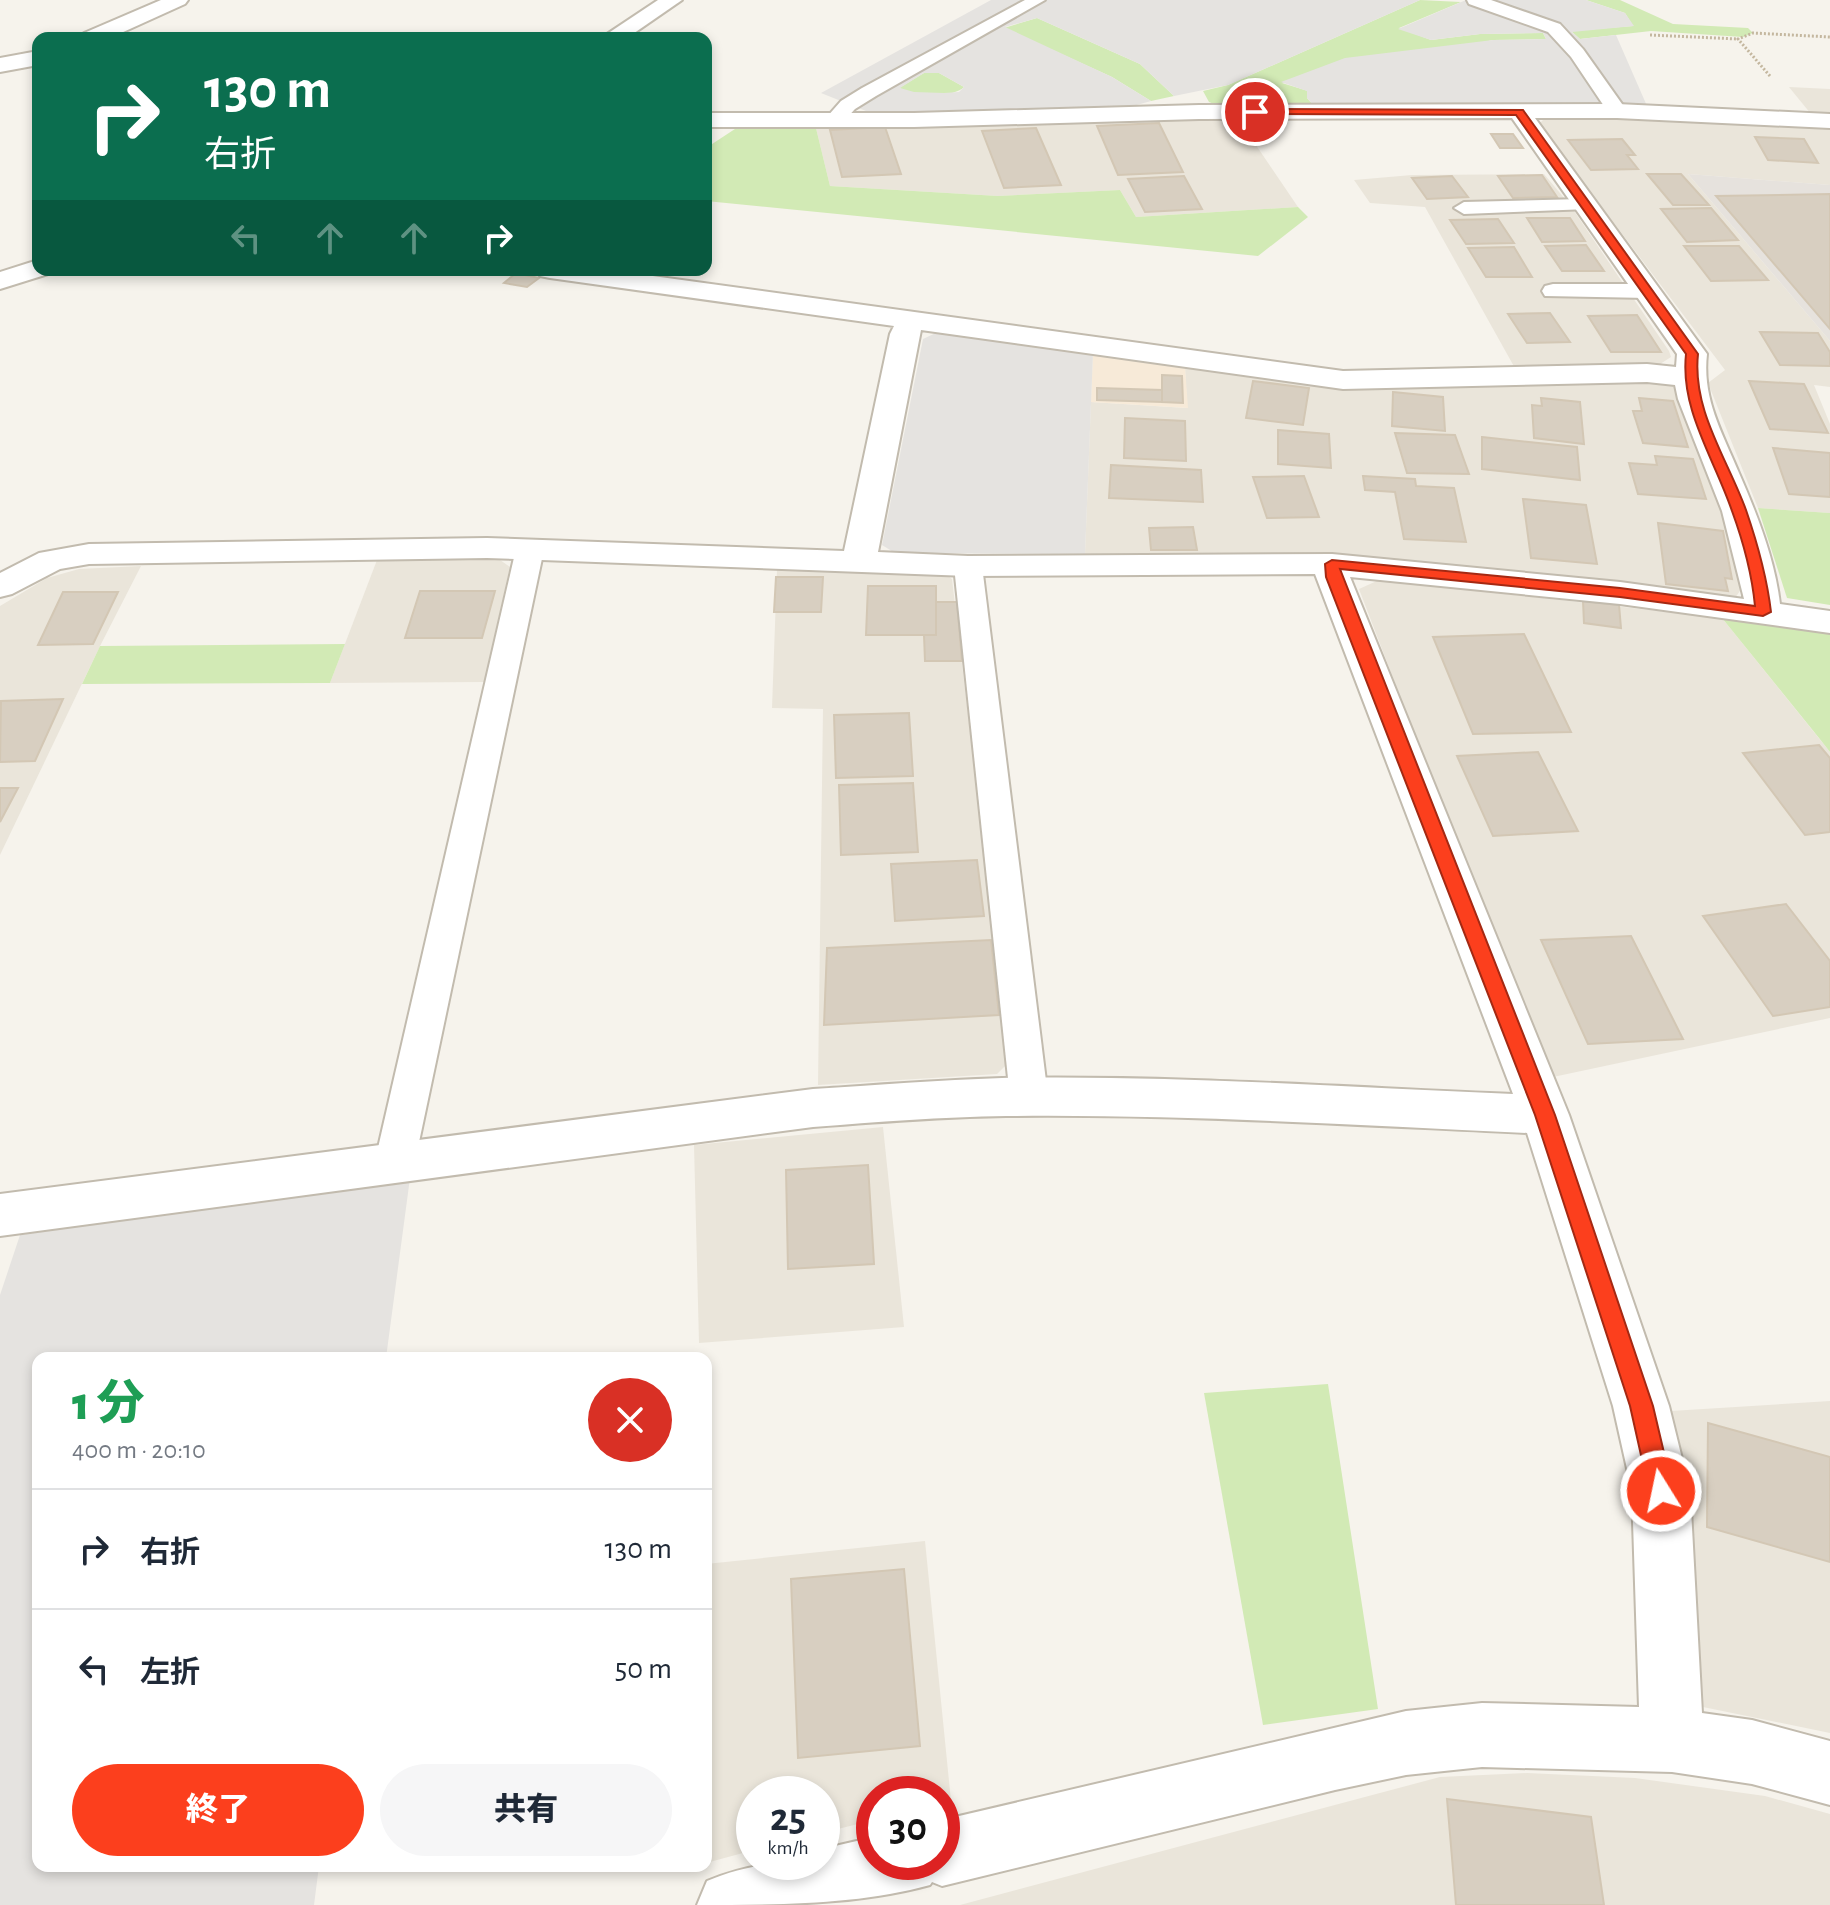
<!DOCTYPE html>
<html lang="ja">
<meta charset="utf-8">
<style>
:root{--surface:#fff;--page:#f6f6f7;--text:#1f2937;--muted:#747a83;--line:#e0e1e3;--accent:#fc3f1d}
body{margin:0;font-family:"Alegreya Sans","Noto Sans JP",sans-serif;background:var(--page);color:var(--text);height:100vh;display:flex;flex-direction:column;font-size:30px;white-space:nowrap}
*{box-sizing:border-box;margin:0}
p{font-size:26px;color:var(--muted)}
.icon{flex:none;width:44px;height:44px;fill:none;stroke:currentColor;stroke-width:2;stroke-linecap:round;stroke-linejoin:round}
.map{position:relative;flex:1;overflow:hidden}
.side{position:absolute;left:32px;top:1352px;width:680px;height:520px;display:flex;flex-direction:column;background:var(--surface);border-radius:16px;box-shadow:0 4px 12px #0003}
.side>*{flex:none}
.guide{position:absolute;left:32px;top:32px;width:680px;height:244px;border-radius:16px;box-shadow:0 4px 12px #0003;background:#0b6e4f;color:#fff;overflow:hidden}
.speed{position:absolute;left:736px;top:1776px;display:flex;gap:16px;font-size:40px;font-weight:700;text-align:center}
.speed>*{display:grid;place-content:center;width:104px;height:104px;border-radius:50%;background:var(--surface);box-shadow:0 4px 12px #0003;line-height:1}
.speed small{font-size:20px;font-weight:400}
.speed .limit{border:12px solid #d22;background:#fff;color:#111}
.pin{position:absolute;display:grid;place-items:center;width:68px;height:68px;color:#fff;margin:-34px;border:4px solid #fff;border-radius:50%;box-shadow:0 2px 8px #0007}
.me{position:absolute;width:88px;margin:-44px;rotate:350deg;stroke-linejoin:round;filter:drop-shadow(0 0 6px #0008)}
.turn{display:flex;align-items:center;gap:28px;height:168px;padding:0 40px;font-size:36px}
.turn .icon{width:104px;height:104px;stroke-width:2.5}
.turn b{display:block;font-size:56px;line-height:68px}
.lanes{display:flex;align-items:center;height:76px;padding:0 40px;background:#0003;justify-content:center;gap:40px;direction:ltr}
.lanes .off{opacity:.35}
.round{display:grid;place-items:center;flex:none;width:84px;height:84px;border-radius:42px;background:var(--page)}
.head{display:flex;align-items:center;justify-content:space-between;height:136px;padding:0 40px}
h1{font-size:48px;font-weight:800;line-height:60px;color:#1e9e55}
.button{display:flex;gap:16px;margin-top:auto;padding:16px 40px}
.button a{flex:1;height:92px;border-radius:48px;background:var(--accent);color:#fff;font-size:32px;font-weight:800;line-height:92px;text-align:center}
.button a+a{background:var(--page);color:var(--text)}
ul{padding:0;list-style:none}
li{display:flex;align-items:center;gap:24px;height:120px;padding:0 40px;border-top:2px solid var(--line)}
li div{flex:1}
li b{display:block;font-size:30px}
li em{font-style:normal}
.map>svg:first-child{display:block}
.residential{fill:#eae5da}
.commercial{fill:#f7ead8}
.industrial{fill:#e6e2dd}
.green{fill:#d2eab5}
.parking{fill:#e5e3e0;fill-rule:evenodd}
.building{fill:#d8cfc1;stroke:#d3c7b4;stroke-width:2}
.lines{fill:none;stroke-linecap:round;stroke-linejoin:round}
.lane-casing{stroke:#c2bbae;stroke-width:4}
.street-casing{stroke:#c2bbae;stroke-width:4}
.path{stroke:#c4b79f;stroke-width:3;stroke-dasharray:2 2;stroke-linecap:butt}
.lane{fill:#fff;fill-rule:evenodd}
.street{fill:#fff;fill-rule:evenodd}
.route{fill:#fc3f1d;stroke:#a42913;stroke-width:2}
</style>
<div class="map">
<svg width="1830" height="1905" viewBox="0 0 1830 1905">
<rect width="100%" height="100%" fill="#f6f3ec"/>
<g class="residential">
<polygon points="1789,87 1830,89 1830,115 1811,114"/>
<polygon points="1237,117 1298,207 1136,217 1120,190 998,196 830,186 815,124 972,126"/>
<polygon points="1546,117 1830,125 1830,185 1688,174 1830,341 1830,387 1814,385 1830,424 1830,513 1758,508 1708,383 1725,370 1539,124"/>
<polygon points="1544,174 1570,205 1669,351 1671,357 1657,366 1516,370 1425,207 1370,203 1354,180 1412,175"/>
<polygon points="1185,367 1358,388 1658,381 1674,386 1723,512 1742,588 1735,598 1294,554 1085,554 1091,402 1187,408"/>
<polygon points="377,560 500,560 510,567 484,682 330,683"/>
<polygon points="141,566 100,646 0,855 0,606 47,578 79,569"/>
<polygon points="777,569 945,574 952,579 1009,1062 997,1074 818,1085 823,709 772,708"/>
<polygon points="1379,580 1722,618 1830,752 1830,1018 1553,1077 1421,751 1359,589"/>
<polygon points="883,1127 904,1327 699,1343 694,1145"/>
<polygon points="1830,1401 1830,1733 1698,1706 1694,1564 1684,1468 1671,1411"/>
<polygon points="925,1541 951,1801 942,1803 942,1794 874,1794 874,1820 822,1833 822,1794 754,1794 754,1850 706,1863 706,1564"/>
<polygon points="1527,1773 1635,1778 1765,1796 1830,1814 1830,1905 960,1905 1440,1777"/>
</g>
<polygon class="commercial" points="1093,353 1185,367 1188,408 1091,402"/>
<polygon class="industrial" points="1688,174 1830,185 1830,341"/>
<g class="green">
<polygon points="1420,0 1461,2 1399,28 1431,40 1480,34 1543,33 1546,39 1493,40 1282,83 1308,91 1307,98 1315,107 1223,107 1209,102 1203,91 1228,85"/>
<polygon points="1586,0 1620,0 1673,24 1748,28 1753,33 1743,37 1651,31 1580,39 1571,31 1633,26 1625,13"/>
<polygon points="1037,18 1140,64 1174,96 1151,101 1112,77 1004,28"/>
<path d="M924,73H939L964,87C952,99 913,95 899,88Z"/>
<polygon points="815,124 830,186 998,196 1120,190 1136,217 1298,207 1308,217 1258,256 706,201 706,148 738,127"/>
<polygon points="1758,508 1830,513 1830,605 1787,598"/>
<polygon points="1722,618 1830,634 1830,752 1819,738"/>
<polygon points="345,644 330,683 82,684 100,646"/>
<polygon points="1328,1384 1378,1709 1263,1725 1204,1393"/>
</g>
<g class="parking">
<path d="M991,0H1420L1228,85L1174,96L1140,64L1037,18L1005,27L1112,77L1151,101L1133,106L903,114L866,111L821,93ZM924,73H939L964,87L959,92L944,93L914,92L900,88Z"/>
<polygon points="1466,0 1586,0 1625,13 1634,26 1572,32 1580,39 1616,35 1647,106 1315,107 1307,98 1307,91 1281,82 1345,58 1493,40 1546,39 1543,33 1480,34 1431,40 1398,29"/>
<polygon points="940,331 1093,353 1085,554 895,553 882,545 923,339"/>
<polygon points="410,1178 386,1358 38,1358 38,1866 319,1866 314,1905 0,1905 0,1295 20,1235"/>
</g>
<g class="building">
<polygon points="1159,123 1183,172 1118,175 1097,126"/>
<polygon points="885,127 901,174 842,177 830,130"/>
<polygon points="1036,128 1061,185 1004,188 982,131"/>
<polygon points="1491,134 1513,134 1523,148 1500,148"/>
<polygon points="1755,137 1804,139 1818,163 1768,160"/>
<polygon points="1622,139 1635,155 1627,155 1638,169 1591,170 1568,140"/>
<polygon points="1647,174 1681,174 1709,205 1673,205"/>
<polygon points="1542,175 1557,197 1513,198 1498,176"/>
<polygon points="1184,176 1202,209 1145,212 1128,179"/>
<polygon points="1452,176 1468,197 1427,199 1412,178"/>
<polygon points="1830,194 1830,329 1716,196"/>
<polygon points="1711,208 1738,240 1687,242 1661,209"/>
<polygon points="1527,218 1570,218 1585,241 1542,242"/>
<polygon points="1498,219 1514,243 1466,244 1450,220"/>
<polygon points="1586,245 1604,271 1562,271 1545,246"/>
<polygon points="1684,246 1739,246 1768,280 1711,281"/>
<polygon points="1514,247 1532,277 1486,277 1468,248"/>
<polygon points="516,273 539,278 527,287 504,283"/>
<polygon points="1550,313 1570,342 1527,343 1508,314"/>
<polygon points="1637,315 1661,352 1611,352 1588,316"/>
<polygon points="1760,332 1818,333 1830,352 1830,366 1780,365"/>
<polygon points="1162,375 1182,376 1183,403 1162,402"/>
<polygon points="1253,381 1309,388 1303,425 1246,418"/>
<polygon points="1749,381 1804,384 1828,433 1770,429"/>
<polygon points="1097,388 1162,390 1162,402 1097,400"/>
<polygon points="1393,392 1443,397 1445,431 1392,426"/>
<polygon points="1541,398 1580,402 1584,444 1534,438 1532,405 1542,406"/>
<polygon points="1639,398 1673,401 1688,447 1643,443 1633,411 1642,411"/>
<polygon points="1125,418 1185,421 1186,461 1124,458"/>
<polygon points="1278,430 1329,434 1331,468 1278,464"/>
<polygon points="1395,433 1455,435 1469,474 1407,473"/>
<polygon points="1482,437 1577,447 1580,480 1482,469"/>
<polygon points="1773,448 1830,453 1830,497 1789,494"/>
<polygon points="1655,456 1693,459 1706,499 1638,494 1629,463 1657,465"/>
<polygon points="1111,465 1201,470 1203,502 1109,498"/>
<polygon points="1304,476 1319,517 1267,518 1253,477"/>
<polygon points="1363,476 1415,479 1416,486 1454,488 1466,542 1404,539 1395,492 1365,490"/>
<polygon points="1523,499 1586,505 1597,564 1531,558"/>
<polygon points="1658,523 1723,531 1732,579 1725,578 1728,591 1666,584"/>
<polygon points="1193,527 1197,550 1151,550 1149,528"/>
<polygon points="776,577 823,577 821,612 774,612"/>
<polygon points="868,586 936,586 936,635 866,635"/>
<polygon points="420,591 495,591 482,638 405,638"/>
<polygon points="63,592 118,592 93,644 38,645"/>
<polygon points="1583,601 1619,605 1621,628 1584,623"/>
<polygon points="936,602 957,602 962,661 925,661 924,635 936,635"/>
<polygon points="1524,634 1571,732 1473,734 1433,637"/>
<polygon points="63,699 35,761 0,762 1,701"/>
<polygon points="909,713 913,776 836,778 834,715"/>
<polygon points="1819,745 1830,758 1830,832 1805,835 1743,753"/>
<polygon points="1538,752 1578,831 1493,836 1457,756"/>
<polygon points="913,783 918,852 841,855 839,785"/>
<polygon points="0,788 18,788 0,822"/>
<polygon points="977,860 984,916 895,921 891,864"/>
<polygon points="1786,904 1830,961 1830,1007 1773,1016 1703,916"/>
<polygon points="1631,936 1683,1039 1588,1044 1541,940"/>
<polygon points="991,940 999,1015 824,1025 827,948"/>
<polygon points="868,1165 874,1264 788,1269 786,1170"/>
<polygon points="1708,1423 1830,1457 1830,1562 1707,1527"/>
<polygon points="904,1569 920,1746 798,1758 791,1579"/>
<polygon points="1447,1799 1591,1817 1604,1905 1456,1905"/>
</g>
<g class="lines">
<defs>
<g id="lane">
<polygon points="1025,0 1045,0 876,96 855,109 843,122 829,122 826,118 841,101 862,88"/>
<polygon points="1467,0 1491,0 1560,24 1583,49 1627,111 1624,115 1610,115 1571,57 1548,32 1469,4"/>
<polygon points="1582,199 1589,201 1592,205 1589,209 1464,214 1454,208 1464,202"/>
<polygon points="1553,284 1648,284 1656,286 1659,291 1656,296 1648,298 1545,296 1542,291 1545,286"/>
<polygon points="530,541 540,543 544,549 415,1161 409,1173 395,1177 381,1173 375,1161 516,549 520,543"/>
<polygon points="968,558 978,560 982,566 1048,1097 1043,1108 1029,1112 1015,1108 1010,1097 954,566 958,560"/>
</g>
<g id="street">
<polygon points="161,0 188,0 185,4 110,38 81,38 84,33"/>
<polygon points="658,0 682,0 627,38 601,38"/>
<polygon points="38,51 38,65 0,72 0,58"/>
<path d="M1617,104L1830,114V128L1617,118H1535L1707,354C1702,399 1722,432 1739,473C1757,514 1775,560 1780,604L1830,611V633L1620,604L1350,577L1569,1115L1669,1406L1690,1491L1702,1713L1752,1720L1830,1741V1805L1752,1784L1672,1772L1482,1767L1406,1775L1335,1790L942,1886L932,1882L930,1885C858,1905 775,1905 697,1905L707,1881C748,1864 778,1862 822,1862V1849L874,1837V1862H942V1820L1406,1711L1482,1703L1639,1707L1632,1491L1613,1406L1527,1133C1354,1125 1180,1114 1006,1116C942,1117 877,1122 813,1127L0,1236V1194L813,1089C876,1085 939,1080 1002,1078C1172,1075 1343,1087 1513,1094L1315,574L968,576L487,558L89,564L60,569L12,594L0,597V573L39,553L89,544L487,538L844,551L890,334L894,326L550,278L540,276L536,270H609L1343,371L1647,364L1676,367L1677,354L1512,118L1199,119L914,127H706V113H914L1199,105ZM921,330L1343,389L1647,382L1675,385L1678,399L1722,511L1744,599L1620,582L1332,554L968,556L878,552Z"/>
<polygon points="38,260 38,270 50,270 48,274 0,289 0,272"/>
</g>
</defs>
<use href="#lane" class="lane-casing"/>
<use href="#street" class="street-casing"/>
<g class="path">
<polyline points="1650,35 1738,39"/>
<polyline points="1770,76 1738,39 1753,33 1830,37"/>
</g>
<use href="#lane" class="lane"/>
<use href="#street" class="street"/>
</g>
<path class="route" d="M1255,109L1523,110L1698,354C1692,410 1727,458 1746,510C1757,542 1767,578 1771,612L1763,616L1620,597L1340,569L1555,1115L1653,1406L1673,1491L1669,1499L1661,1502L1653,1499L1649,1491L1630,1406L1535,1115L1326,577L1325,564L1332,560L1620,588L1755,606C1752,575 1743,541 1732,511C1714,458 1680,410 1686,354L1516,115L1251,114Z"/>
</svg>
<div class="speed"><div>25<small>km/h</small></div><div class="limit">30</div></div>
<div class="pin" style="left:1255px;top:112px;background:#d93025"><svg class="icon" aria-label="arrive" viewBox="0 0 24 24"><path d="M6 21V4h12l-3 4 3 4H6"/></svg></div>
<svg class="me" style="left:1661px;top:1491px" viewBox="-20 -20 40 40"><circle r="17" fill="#fc3f1d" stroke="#fff" stroke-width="3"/><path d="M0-11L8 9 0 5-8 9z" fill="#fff"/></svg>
<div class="guide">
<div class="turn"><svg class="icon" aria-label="right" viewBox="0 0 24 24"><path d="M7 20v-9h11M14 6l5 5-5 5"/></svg><div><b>130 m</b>右折</div></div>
<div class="lanes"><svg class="icon off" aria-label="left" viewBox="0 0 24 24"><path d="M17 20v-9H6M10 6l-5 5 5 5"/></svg><svg class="icon off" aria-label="ahead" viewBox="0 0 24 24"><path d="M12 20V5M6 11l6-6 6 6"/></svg><svg class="icon off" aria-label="ahead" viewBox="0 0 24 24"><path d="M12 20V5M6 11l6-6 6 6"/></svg><svg class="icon" aria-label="right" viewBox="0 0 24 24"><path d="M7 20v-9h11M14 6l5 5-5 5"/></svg></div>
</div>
<section class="side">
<div class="head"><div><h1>1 分</h1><p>400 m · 20:10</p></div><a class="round" style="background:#d93025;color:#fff"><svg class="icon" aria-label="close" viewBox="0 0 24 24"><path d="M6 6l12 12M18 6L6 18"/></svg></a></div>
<ul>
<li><svg class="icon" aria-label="right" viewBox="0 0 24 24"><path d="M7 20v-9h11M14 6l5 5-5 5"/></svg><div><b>右折</b></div><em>130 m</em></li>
<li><svg class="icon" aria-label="left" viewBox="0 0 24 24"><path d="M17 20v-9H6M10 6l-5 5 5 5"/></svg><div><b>左折</b></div><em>50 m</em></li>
</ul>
<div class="button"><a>終了</a><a>共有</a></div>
</section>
</div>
